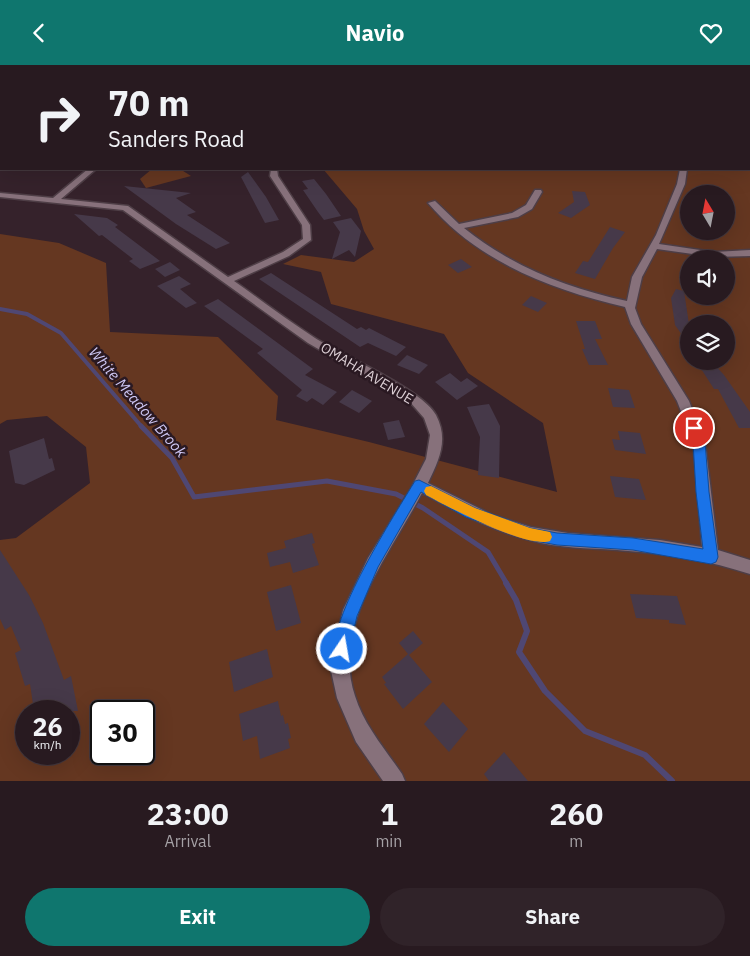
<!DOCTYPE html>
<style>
:root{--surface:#281a20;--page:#302329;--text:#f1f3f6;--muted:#a5a1a5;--line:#44383e;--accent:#0f766e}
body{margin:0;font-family:"IBM Plex Sans",sans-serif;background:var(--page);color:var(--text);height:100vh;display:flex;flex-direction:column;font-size:19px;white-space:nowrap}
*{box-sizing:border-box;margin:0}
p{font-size:16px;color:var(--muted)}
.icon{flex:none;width:28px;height:28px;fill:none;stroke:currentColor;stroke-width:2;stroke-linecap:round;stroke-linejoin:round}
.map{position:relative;height:716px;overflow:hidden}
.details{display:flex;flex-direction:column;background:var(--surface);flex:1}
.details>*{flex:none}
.banner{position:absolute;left:0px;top:0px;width:750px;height:105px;box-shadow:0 5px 20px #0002,0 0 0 1px var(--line);background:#281a20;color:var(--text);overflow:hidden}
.needle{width:32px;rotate:350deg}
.fabs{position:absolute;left:680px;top:120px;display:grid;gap:10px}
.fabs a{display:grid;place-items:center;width:55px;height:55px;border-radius:50%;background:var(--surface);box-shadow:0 5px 20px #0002,0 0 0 1px var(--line);font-size:25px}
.speed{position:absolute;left:15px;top:635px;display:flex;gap:10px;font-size:25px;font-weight:700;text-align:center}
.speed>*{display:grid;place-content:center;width:65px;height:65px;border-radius:50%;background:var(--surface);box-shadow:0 5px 20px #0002,0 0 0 1px var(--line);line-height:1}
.speed small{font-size:12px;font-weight:400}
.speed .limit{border:2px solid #111;border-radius:8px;background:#fff;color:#111}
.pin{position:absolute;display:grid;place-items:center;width:42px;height:42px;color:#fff;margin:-21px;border:2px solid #fff;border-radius:50%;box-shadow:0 1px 5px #0007}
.me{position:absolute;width:55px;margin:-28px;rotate:12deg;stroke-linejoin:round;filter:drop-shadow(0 0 4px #0008)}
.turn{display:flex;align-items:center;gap:18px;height:105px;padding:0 25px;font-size:22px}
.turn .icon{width:65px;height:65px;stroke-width:2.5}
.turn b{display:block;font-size:35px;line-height:42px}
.eta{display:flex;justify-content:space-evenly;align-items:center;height:85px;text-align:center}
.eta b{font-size:30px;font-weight:800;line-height:35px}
.cta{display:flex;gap:10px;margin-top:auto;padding:10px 25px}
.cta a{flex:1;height:58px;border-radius:30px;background:var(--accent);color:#fff;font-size:20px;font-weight:800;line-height:58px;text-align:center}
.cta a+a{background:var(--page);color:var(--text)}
header{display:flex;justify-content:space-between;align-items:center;height:65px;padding:0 25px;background:var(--accent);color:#fff;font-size:22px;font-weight:800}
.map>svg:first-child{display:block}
.green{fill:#653721;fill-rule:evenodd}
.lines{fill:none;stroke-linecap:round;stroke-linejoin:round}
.stream-far2{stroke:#4f4773;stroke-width:4}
.stream-far1{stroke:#4f4773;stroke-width:5}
.stream{stroke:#4f4773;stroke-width:6}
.building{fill:#463949}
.minor-casing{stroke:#4e3e46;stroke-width:3}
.minor{fill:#87717b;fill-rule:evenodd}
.route{fill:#1a73e8;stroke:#114b97}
.slow{fill:#f59e0b}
.labels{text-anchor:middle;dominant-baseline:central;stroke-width:5;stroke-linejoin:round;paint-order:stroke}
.street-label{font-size:14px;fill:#dbced4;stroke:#2a1922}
.water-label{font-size:15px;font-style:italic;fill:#cec7f4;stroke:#2a1922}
</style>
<header><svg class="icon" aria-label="back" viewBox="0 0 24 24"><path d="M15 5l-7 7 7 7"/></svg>Navio<svg class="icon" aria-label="heart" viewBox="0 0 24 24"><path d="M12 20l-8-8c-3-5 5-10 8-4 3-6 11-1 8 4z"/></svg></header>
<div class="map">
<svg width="750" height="716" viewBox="0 0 750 716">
<rect width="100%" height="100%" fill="#35222b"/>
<g class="green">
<path d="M294,0H750V716H0V475L16,473L90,418L86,382L47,351L7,355L0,359V169L59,178L106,198L110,267L218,272L278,331L276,355L369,377L557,427L543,358L468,308L444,269L331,239L321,207L283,199L301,190L354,197L374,184L364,166L357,144L323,104H749V1H292ZM689,129H726V166H689ZM689,194H726V231H689ZM689,259H726V296H689ZM26,646H69V689H26ZM101,646H144V689H101Z"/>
<polygon points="152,104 180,104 191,111 146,123 140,114"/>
</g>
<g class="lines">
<polyline class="stream-far2" points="0,244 27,249 61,268 142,362"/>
<polyline class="stream-far1" points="141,361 172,393 194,432 327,416 396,429 423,443 488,487 507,519"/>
<polyline class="stream" points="506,518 516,535 527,566 519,587 545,626 585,666 645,690 672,716"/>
</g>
<g class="building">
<polygon points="248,107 266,132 279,155 265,158 241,112"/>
<polygon points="314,114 326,129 341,151 324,155 318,147 303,125 308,124 302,116"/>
<polygon points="124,121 191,128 176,133 196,147 187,150 230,178 216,184 176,159"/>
<polygon points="572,126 585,127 590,140 571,153 558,148 574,137"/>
<polygon points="74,149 107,153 118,160 115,162 160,196 140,204 129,196 133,194 102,170 99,171"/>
<polygon points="351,153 361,166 355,192 349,185 332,194 340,167 333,157"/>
<polygon points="610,162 625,167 613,183 595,214 575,208 583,196 588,197"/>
<polygon points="461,194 472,202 458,208 448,200"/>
<polygon points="170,197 180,205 165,212 155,204"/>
<polygon points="271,208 357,264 361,262 366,265 369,263 406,282 396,291 368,278 360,282 259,214"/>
<polygon points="179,211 191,219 180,224 197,238 186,243 157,221"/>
<polygon points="676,224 684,226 689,259 689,280 675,260 671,233"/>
<polygon points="531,231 547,238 538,247 522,240"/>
<polygon points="218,234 313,304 305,310 337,327 323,340 312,333 307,337 296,331 302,325 257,288 263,284 204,241"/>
<polygon points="576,256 595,256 602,274 595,274 608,300 589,300 582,284 585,284"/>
<polygon points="407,290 428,300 419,309 397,300"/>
<polygon points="698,299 714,299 724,310 750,347 750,363 739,363 718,324 714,324"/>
<polygon points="450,308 461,317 467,313 478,321 457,335 435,317"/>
<polygon points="608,323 629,325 635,343 613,342"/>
<polygon points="352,325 372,336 359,348 339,337"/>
<polygon points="489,339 500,361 499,413 478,410 480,372 467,342"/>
<polygon points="399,355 405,372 388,375 383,358"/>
<polygon points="618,366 640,368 646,389 615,385 612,374 620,375"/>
<polygon points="44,373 49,394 52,393 55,405 24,420 15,418 9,386"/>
<polygon points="610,411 639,414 646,435 615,432"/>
<polygon points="312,468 315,478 312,479 319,500 293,508 290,497 270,502 267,488 286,483 284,476"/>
<polygon points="0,485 29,530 43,558 64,615 71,611 78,646 34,646 30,619 25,621 15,588 21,585 11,561 5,565 0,554"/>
<polygon points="291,520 301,558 276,566 267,527"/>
<polygon points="630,529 677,531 686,560 669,558 669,555 636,553"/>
<polygon points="413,566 423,578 409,590 432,617 403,644 384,619 386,618 382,612 408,589 399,578"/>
<polygon points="267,584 273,612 234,627 229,597"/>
<polygon points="278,636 281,651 283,650 285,659 288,658 291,673 288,674 290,683 260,694 257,671 243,676 239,649"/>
<polygon points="443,637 468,664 449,687 424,659"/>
<polygon points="504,687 528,716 489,716 484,709"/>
</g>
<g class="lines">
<defs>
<g id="minor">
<rect x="671" y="0" width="4" height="1"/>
<polygon points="0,3 1,4 1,6 0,7"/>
<path d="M88,104H96L61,134L128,141L228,212L283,187L303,174L302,160L270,111L271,104H277L278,111L310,160L311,175L289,191L234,216C261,235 287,255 315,273C343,291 422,324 436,350C449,375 439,395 428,418L493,450L531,462L568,468L660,475L702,482L693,377L677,336L631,259L625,242C552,225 478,197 428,138L435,136L459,159L512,148L526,140L535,125H541L542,127L532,144L518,152L464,163C513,202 567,223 627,236L632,212L656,170L677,119L680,104H687L685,119L659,179L714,187L750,185V191L714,192L657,184L642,212L635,243L641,259L689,336L705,377L718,485L750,495V509C710,496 670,489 628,486C599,483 569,484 541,478C498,469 460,449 422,428C391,488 331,560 355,631C364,660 385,684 402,709L405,716H383L356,677L337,633L330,601L343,545L368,493L411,423L426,394L430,370L424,353L410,337L308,278L123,145L0,132V128L53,133Z"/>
</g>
</defs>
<use href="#minor" class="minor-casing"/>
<use href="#minor" class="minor"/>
</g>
<path class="route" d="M694,359L698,360L705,377L709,427L718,492L716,497L711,499L633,485L557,480L530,475L466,452L421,427L378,502L357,551L348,589L342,592L337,589C324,559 397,446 415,416L419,415L475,443L530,463L557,468L633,473L703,484L696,427L693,377L688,363Z"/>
<path class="slow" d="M431,421L475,443L530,463L550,467L552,472L550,476C528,484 448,442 426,430L424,426L426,422Z"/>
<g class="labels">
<g class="street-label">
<text transform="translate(367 308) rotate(31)">OMAHA AVENUE</text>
</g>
<g class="water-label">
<text transform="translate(138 337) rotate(49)">White Meadow Brook</text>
</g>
</g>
</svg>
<div class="fabs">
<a><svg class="needle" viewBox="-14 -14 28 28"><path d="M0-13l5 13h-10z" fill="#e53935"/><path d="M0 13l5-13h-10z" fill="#a5a1a5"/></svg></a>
<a><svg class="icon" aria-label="sound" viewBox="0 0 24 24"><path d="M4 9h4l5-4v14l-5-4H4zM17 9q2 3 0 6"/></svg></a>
<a><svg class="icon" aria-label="layers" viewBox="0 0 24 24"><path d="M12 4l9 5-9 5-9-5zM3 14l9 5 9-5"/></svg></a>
</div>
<div class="speed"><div>26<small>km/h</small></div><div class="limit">30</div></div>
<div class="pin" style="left:694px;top:363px;background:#d93025"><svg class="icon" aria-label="arrive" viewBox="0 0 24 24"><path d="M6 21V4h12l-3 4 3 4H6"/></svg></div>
<svg class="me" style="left:342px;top:584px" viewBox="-20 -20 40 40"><circle r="17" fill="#1a73e8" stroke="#fff" stroke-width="3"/><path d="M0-11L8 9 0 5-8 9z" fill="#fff"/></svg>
<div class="banner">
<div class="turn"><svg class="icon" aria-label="right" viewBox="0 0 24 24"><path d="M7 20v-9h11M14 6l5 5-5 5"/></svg><div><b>70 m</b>Sanders Road</div></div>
</div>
</div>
<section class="details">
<div class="eta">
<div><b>23:00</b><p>Arrival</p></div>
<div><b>1</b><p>min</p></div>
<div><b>260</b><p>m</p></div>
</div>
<div class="cta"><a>Exit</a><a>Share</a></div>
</section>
